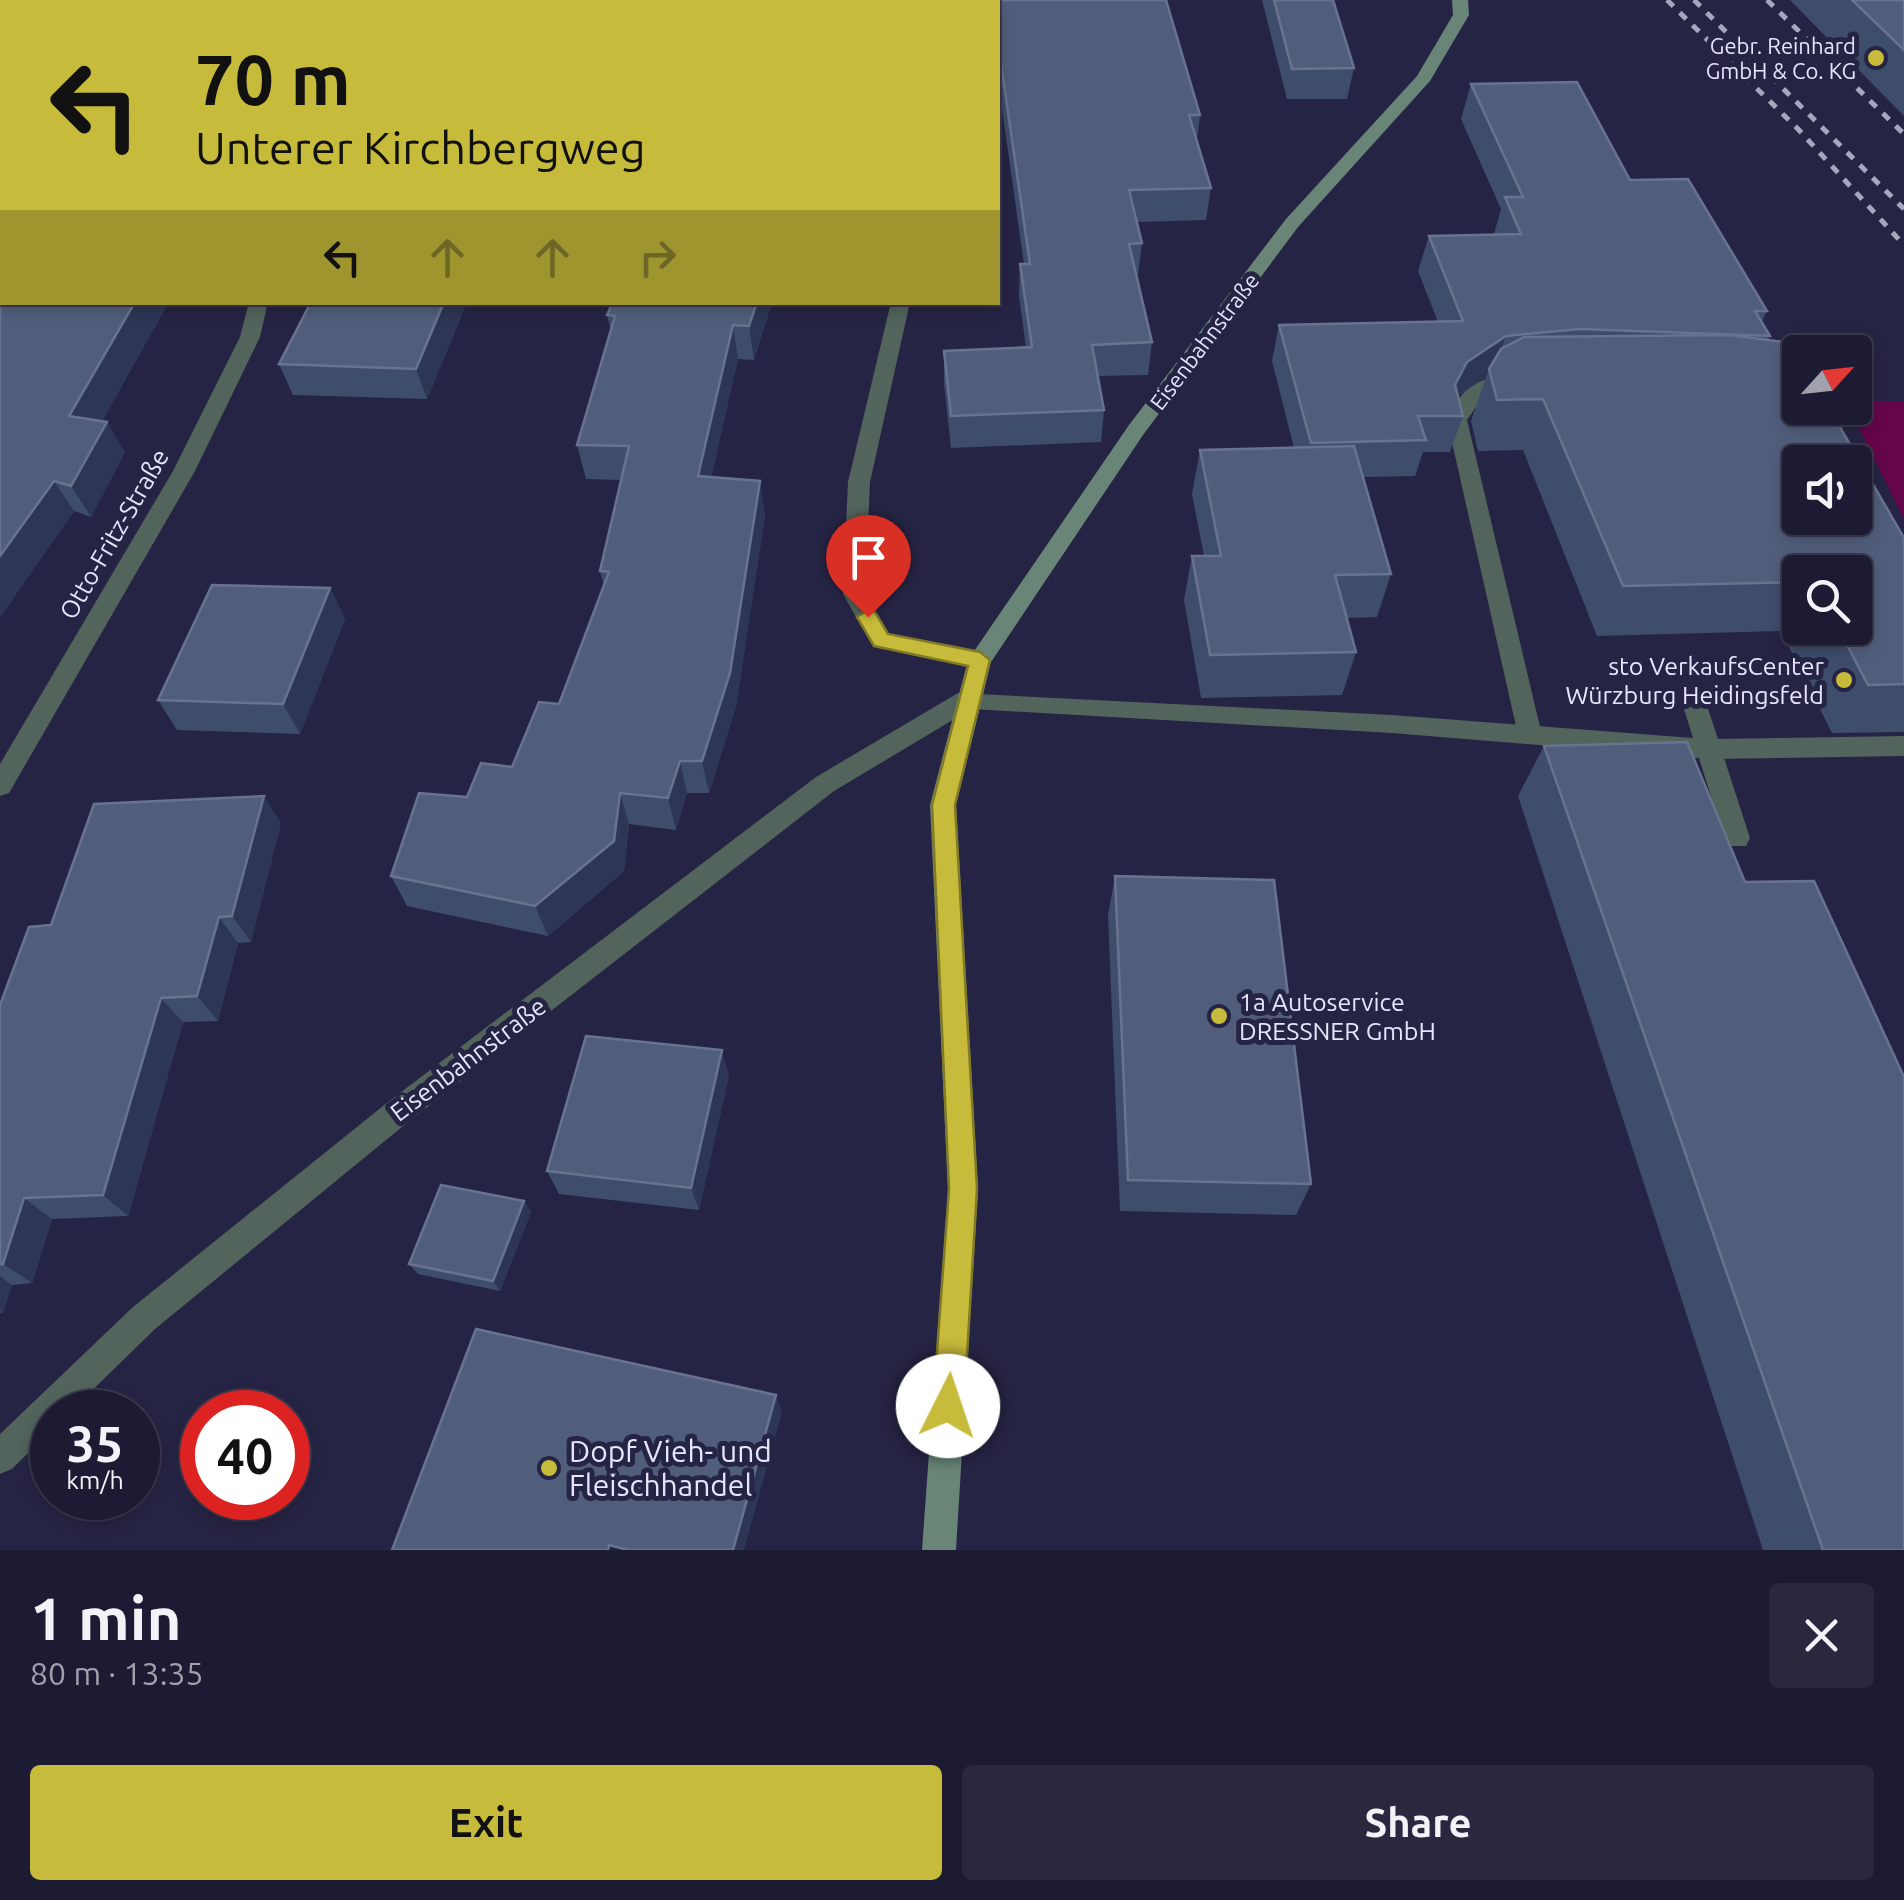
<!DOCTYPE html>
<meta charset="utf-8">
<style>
:root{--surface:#1c1b33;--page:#29283f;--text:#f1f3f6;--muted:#a0a1ac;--line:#3a394e;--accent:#c7bb3b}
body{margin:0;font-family:Ubuntu,sans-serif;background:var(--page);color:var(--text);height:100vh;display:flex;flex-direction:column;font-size:38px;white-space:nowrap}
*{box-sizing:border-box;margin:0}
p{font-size:32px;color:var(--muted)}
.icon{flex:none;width:55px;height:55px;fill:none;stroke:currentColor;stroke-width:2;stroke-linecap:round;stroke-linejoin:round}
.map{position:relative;height:1550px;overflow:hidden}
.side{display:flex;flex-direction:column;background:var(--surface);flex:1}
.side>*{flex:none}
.top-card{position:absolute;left:0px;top:0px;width:1000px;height:305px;box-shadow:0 5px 15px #0003,0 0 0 2px var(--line);background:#c7bb3b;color:#111;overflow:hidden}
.needle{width:65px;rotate:63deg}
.fabs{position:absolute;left:1782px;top:335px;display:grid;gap:20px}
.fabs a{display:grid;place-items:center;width:90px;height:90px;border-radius:10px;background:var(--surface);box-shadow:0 5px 15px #0003,0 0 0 2px var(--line);font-size:50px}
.speed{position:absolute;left:30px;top:1390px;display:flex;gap:20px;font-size:50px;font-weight:700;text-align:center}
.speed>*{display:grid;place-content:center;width:130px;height:130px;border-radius:50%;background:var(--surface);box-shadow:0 5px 15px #0003,0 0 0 2px var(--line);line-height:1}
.speed small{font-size:25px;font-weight:400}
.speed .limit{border:15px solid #d22;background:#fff;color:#111}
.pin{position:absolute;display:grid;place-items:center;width:85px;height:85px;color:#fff;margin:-102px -42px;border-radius:50% 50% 50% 0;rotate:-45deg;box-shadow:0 0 10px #0007}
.pin .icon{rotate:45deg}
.me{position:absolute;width:110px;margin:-55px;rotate:4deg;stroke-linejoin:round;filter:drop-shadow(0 0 8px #0008)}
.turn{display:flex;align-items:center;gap:35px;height:210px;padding:0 30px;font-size:45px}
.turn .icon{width:130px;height:130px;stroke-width:2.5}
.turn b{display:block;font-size:70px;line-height:85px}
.lanes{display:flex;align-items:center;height:95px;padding:0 30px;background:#0003;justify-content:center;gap:50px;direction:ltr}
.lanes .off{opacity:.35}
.round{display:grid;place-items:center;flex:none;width:105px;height:105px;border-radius:10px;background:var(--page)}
.overview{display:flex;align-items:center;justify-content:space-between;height:170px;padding:0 30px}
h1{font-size:60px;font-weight:700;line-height:75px}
.cta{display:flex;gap:20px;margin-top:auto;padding:20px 30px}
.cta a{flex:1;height:115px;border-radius:10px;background:var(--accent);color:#111;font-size:40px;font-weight:700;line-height:115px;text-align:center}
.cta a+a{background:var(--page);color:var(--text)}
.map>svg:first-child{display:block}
.green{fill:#65054a}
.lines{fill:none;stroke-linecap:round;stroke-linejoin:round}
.lane{fill:#52645b;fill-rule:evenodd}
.street{fill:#52645b;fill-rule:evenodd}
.secondary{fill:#688577;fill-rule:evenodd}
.rail{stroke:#a6a6bf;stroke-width:5;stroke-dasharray:9 9;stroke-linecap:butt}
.wall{fill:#3f4d6c;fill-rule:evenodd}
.shaded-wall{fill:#2e3655}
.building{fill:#515e7b;stroke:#68738f;stroke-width:2.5;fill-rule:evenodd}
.route{fill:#c7bb3b;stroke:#817a26;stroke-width:2.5}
.poi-dot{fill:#c7bb3b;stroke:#262444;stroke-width:4}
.labels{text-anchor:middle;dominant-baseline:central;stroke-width:10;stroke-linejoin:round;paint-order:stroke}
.far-poi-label{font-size:22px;fill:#e5e5fb;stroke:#262444;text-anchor:end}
.far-street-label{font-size:22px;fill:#e5e5fb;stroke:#262444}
.street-label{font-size:25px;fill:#e5e5fb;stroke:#262444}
.poi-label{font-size:25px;fill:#e5e5fb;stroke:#262444;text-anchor:end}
.near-poi-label{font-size:30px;fill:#e5e5fb;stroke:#262444;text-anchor:start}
</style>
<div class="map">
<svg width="1904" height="1550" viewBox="0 0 1904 1550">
<rect width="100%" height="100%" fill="#262444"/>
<polygon class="green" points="1855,400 1904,402 1904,519 1849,408 1855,408"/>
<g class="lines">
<g class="lane">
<path d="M1515,373L1525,379L1522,384L1485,394L1467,420L1542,735L1539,742H1521L1518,735L1447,420C1459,388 1482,376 1515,373Z"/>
<polygon points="1904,736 1904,756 1711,759 1702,756 1699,749 1702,742 1711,739"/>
</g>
<g class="street">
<polygon points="299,0 315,0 315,2 300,2"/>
<polygon points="919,0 935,0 935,2 920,2"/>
<polygon points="249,302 268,302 260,337 195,471 9,793 0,796 0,764 173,471 240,337"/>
<polygon points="891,302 910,302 870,482 865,594 889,634 988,654 992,660 988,666 980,669 873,647 843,594 848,482"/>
<polygon points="1691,684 1703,693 1750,838 1746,846 1728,846 1724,838 1699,758 1392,733 971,709 834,791 408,1122 155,1329 70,1412 52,1412 52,1429 12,1469 0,1474 0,1434 133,1307 388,1102 816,777 958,693 1392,715 1693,738 1679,693"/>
</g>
<polygon class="secondary" points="1452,0 1468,0 1469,15 1430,81 1298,227 1143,435 991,662 956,805 978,1189 956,1550 922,1550 948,1189 930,805 968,660 1129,425 1286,219 1417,76 1453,15"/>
<g class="rail">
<polyline points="1667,0 1798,129 1904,245"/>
<polyline points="1694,0 1904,209"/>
<polyline points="1767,0 1904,134"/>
</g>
</g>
<g class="wall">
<rect x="604" y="0" width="255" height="2"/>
<polygon points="986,0 1166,0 1200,115 1197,140 1211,188 1206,220 1137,222 1142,243 1138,275 1136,276 1152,342 1148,375 1098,376 1104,410 1101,442 951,448 944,383 944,351 1026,348 1019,296 1020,264 1024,264 998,80 998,2 986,2"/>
<polygon points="1262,0 1333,0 1354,68 1347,99 1287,99"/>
<polygon points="1790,0 1904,0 1904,116"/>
<path d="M1471,84L1630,180L1767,311L1762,322L1770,336L1767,340L1904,538V732L1832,733L1781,631L1597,636L1523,450L1478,451L1471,421L1486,377L1458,396L1463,416L1450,452H1423L1415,476L1363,477L1391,574L1377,617L1347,618L1356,652L1342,695L1201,698L1184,600L1192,556H1204L1192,494L1200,450L1294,448L1272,361L1279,325L1438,322L1418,271L1429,236L1494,234L1501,209L1461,119ZM1800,572H1855V628H1800Z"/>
<polygon points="0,272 167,305 102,421 125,452 91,517 74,511 0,617"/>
<polygon points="311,302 467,302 427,399 293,395 279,364"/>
<polygon points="613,302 772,302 754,360 738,359 711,477 765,515 736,706 709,793 687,793 676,830 629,824 624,871 548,936 407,906 391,876 467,797 512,767 559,704 604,586 600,571 621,480 586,479 577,445 611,331 607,315"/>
<polygon points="330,588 345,619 300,734 177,730 158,700"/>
<polygon points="1544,746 1745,882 1904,1550 1763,1550 1518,796"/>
<polygon points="281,823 251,942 238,943 218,1021 183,1022 128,1216 52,1219 32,1283 12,1285 3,1312 0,1313 0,1005"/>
<polygon points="1115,876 1311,1184 1296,1215 1120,1211 1108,915"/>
<polygon points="729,1075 699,1210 559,1194 547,1171"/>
<polygon points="524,1201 531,1212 500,1291 418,1274 409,1264"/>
</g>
<g class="shaded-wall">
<rect x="214" y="0" width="18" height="2"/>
<polygon points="135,302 166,302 167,305 87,447 69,416"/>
<polygon points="444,302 467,302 427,399 416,369"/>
<polygon points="757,302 772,302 754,360 749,326"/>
<polygon points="733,325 738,359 704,510 698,476"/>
<polygon points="1506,336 1493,372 1489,369 1486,377 1455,397 1443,421 1455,385 1467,362"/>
<polygon points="107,422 125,452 91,517 71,486"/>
<polygon points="54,481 74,511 0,617 0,556"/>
<polygon points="760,481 765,515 736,706 709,793 702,761"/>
<polygon points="330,588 345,619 300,734 283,704"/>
<polygon points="680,761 687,793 676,830 668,798"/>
<polygon points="620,793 629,824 624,871 548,936 535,906"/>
<polygon points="264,796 281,823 251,942 232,916"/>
<polygon points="219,917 238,943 218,1021 197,996"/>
<polygon points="161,998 183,1022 128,1216 103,1195"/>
<polygon points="722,1050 729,1075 699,1210 691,1188"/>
<polygon points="24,1198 52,1219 32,1283 3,1264"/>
<polygon points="524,1201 531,1212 500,1291 493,1281"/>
<polygon points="0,1276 12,1285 3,1312 0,1311"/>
<polygon points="776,1395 782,1412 744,1550 733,1550"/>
</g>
<g class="building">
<polygon points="125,0 214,0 214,2 124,2"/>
<polygon points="337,0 469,0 470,2 336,2"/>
<polygon points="604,0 694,0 662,2 604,2"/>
<rect x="738" y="0" width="121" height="2"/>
<polygon points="991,0 1166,0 1200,115 1189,115 1211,188 1129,190 1142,243 1129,244 1152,342 1092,345 1104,410 951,416 944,351 1032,347 1020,264 1030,264 998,43 998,2 992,2"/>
<polygon points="1274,0 1333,0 1354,68 1292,69"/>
<polygon points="1852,0 1904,0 1904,50"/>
<polygon points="1577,82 1630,180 1688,179 1767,311 1755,311 1770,336 1580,329 1506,336 1467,362 1455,385 1463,416 1418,416 1426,440 1311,443 1279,325 1463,321 1429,236 1521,234 1505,197 1523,197 1471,84"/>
<polygon points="2,269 2,302 135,302 69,416 107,422 71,486 54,481 0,556 0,272"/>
<polygon points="311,302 444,302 416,369 279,364"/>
<polygon points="613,302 757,302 749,326 733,325 698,476 760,481 730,673 702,761 680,761 668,798 620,793 614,841 535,906 391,876 419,793 467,797 481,763 512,767 539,702 559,704 609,572 600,571 629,446 577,445 615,316 607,315"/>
<path d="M1729,335L1791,343L1800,358V408H1829L1904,538V684L1868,685L1838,628H1855V572H1800V582L1623,586L1543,399L1497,400L1489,369L1501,349L1524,337ZM1800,462H1855V518H1800Z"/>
<polygon points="1354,446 1391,574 1335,575 1356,652 1210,655 1192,556 1221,556 1200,450"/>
<polygon points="212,585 330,588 283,704 158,700"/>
<polygon points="1687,742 1745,882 1814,881 1904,1077 1904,1550 1823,1550 1544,746"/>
<polygon points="264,796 232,916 219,917 197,996 161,998 103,1195 24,1198 3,1264 0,1264 0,1005 29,927 51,925 94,804"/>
<polygon points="1115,876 1274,880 1311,1184 1128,1180"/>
<polygon points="586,1036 722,1050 691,1188 547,1171"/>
<polygon points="441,1185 524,1201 493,1281 409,1264"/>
<polygon points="476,1329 776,1395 733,1550 628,1550 609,1545 608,1550 392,1550"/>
</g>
<polygon class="route" points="868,610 875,612 888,634 980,652 990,660 955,805 977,1189 964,1406 959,1416 948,1421 938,1416 933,1406 949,1189 932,805 968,666 874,646 857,617"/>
<g class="poi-dot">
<circle cx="1876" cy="58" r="10"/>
<circle cx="1844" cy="680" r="10"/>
<circle cx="1219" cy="1016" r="10"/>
<circle cx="549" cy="1468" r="10"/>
</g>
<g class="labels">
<g class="far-poi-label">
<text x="1856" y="45">Gebr. Reinhard<tspan x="1856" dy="25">GmbH &amp; Co. KG</tspan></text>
</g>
<g class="far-street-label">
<text transform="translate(1204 341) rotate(-53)">Eisenbahnstraße</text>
</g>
<g class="street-label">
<text transform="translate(114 534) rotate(-60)">Otto-Fritz-Straße</text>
<text transform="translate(468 1059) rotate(-37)">Eisenbahnstraße</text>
</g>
<g class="poi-label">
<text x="1824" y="666">sto VerkaufsCenter<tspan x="1824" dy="29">Würzburg Heidingsfeld</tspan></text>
<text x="1239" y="1002" text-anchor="start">1a Autoservice<tspan x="1239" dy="29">DRESSNER GmbH</tspan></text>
</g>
<g class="near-poi-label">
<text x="569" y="1451">Dopf Vieh- und<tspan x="569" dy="34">Fleischhandel</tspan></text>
</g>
</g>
</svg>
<div class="fabs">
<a><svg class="needle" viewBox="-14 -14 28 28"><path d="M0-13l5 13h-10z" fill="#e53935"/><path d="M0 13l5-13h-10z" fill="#a0a1ac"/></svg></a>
<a><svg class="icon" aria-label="sound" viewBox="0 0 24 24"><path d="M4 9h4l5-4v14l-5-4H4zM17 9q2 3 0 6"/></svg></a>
<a><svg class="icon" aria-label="search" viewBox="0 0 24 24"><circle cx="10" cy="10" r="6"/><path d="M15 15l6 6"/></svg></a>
</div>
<div class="speed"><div>35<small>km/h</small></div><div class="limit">40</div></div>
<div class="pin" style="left:868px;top:617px;background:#d93025"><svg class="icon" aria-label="arrive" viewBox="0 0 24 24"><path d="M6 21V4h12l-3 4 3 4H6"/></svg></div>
<svg class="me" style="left:948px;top:1406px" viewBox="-20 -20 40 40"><circle r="19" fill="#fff"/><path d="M0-13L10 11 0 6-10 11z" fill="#c7bb3b"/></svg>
<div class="top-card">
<div class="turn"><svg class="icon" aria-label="left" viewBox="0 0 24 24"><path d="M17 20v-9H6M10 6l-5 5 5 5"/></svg><div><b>70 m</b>Unterer Kirchbergweg</div></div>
<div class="lanes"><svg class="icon" aria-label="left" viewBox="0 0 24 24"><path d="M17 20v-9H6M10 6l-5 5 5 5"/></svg><svg class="icon off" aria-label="ahead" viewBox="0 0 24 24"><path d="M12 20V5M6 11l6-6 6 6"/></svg><svg class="icon off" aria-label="ahead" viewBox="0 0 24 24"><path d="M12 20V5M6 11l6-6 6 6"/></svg><svg class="icon off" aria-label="right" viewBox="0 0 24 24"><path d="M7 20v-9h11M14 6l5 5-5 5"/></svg></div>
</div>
</div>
<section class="side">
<div class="overview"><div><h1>1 min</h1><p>80 m · 13:35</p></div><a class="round"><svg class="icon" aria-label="close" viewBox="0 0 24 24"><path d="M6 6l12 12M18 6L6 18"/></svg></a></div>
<div class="cta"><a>Exit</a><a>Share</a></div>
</section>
